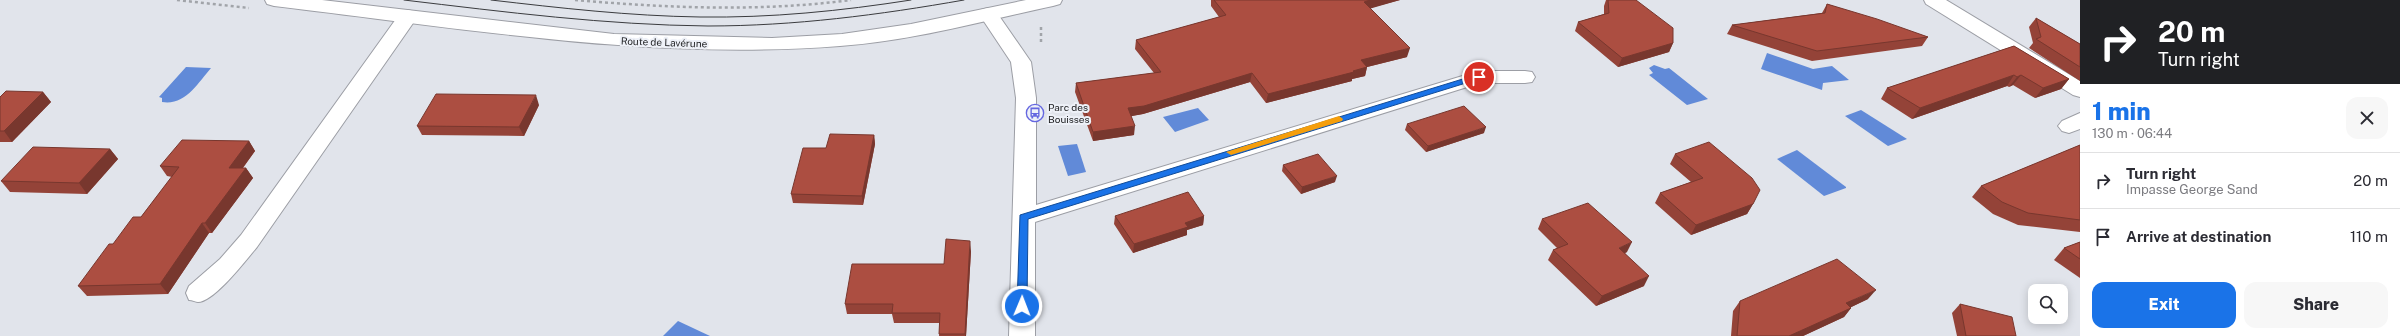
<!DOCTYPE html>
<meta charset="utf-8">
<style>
:root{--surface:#fff;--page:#f7f7f7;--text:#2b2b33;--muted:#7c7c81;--line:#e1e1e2;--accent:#1a73e8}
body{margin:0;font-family:"Public Sans",sans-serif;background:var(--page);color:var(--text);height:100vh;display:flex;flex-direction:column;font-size:15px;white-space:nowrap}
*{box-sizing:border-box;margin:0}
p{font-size:13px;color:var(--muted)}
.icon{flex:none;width:22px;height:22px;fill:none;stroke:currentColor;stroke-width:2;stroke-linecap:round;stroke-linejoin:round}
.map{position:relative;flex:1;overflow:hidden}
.drawer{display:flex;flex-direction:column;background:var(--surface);width:320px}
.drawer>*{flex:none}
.guide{background:#202124;color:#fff;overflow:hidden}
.fabs{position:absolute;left:2028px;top:284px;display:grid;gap:8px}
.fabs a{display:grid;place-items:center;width:40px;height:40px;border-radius:8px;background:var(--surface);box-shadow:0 2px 10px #0003;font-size:20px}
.pin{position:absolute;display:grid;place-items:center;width:34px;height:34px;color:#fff;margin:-17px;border:2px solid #fff;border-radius:50%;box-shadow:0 1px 4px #0007}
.me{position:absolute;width:44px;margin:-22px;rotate:1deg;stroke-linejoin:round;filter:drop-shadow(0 0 3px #0008)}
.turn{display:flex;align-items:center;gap:14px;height:84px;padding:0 12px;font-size:18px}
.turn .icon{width:52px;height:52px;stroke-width:2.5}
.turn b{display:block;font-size:28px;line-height:34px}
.round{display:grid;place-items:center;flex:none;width:42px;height:42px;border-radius:12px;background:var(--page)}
.summary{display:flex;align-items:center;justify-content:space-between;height:68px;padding:0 12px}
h1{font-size:24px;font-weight:800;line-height:30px;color:var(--accent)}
.cta{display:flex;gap:8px;margin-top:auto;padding:8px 12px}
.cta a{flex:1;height:46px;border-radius:12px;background:var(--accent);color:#fff;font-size:16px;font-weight:800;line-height:46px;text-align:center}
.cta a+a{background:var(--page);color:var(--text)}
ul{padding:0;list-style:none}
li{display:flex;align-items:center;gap:12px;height:56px;padding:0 12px;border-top:1px solid var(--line)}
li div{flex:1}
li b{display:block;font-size:15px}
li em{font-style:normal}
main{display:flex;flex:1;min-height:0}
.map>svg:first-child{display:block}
.water{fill:#618ad8}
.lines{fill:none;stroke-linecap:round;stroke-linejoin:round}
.minor-casing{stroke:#9c9ea5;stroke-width:2}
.major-casing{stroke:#9c9ea5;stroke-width:2}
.path{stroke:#a1a4a9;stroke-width:2.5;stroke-dasharray:3 3;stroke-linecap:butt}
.minor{fill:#fff;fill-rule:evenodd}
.major{fill:#fff;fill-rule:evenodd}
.tram{stroke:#3b3c3f;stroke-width:1}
.wall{fill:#944338}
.shaded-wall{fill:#78372e}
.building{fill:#ac4e41;stroke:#78372e}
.route{fill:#1a73e8;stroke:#114b97}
.slow{fill:#f59e0b}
.labels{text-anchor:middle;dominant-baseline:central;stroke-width:4;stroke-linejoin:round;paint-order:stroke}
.street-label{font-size:10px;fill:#1b1c1e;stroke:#eef1f8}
.poi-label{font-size:10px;fill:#1b1c1e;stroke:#eef1f8;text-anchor:start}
</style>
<main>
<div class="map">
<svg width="2080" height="336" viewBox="0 0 2080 336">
<rect width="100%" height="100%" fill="#e1e4eb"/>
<g class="water">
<polygon points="1767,53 1813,69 1832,66 1849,80 1823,83 1822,90 1761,69"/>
<polygon points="1654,65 1665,69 1669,68 1708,99 1687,105 1649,75 1653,73 1649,68"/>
<path d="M186,67L211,68C198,83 185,106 162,102V98L159,97Z"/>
<polygon points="1198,108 1209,120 1175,132 1163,117"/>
<polygon points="1861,110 1907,139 1888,146 1845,116"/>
<polygon points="1077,144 1086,172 1068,176 1058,146"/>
<polygon points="1797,150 1846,187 1846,188 1824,196 1777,159"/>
<polygon points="678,321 710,336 663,336"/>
</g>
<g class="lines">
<defs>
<g id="minor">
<polygon points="1924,0 1946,0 2080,81 2080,97 2073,95 1926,4"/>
<polygon points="988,8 995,10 1031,62 1036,98 1036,205 1479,71 1525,71 1532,72 1535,77 1532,82 1525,83 1480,83 1035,222 1035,336 1009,336 1016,98 1011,62 979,14 981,10"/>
<path d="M408,10L415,12L418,16L257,247C247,259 214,302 198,302C196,302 192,300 189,300L186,293L189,286L220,259L241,235L401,12Z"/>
<polygon points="2080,113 2080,129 2069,133 2062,131 2058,126 2062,121"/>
</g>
<path id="major" d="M265,0H322L614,34L772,38L842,34L911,24L1026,0H1062L1060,4L1053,6C983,21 912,41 840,46C651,61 461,28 274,6L267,4Z"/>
</defs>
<use href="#minor" class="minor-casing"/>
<use href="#major" class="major-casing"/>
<g class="path">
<polyline points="177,0 249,8"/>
<path d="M575,0C668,8 759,12 851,0"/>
<polyline points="1041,27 1041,44"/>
</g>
<use href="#minor" class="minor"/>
<use href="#major" class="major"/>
<g class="tram">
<path d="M404,0C505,12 606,25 708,26C794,26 879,15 964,0"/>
<path d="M491,0C560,8 630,16 700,17C771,18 841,11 911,0"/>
</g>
</g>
<g class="wall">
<polygon points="1211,0 1400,0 1370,8 1407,57 1367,67 1365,76 1352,79 1352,81 1266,103 1250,82 1143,114 1131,116 1134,135 1093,141 1075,92 1076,83 1154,73 1135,49 1136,40 1219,17 1211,6"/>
<polygon points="1606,0 1636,0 1673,43 1669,52 1618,67 1575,31 1578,22 1604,14 1604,6"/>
<polygon points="1827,4 1928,37 1922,46 1812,61 1727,34 1732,25 1822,13"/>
<polygon points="2036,18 2080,44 2080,81 2029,48 2033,43 2029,27"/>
<polygon points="2014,46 2069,79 2061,89 2035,98 2013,85 2009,87 2007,86 1912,119 1881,99 1887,88"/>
<polygon points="43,92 51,102 12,142 0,142 0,97"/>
<polygon points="539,105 524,136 422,135 417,126"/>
<polygon points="1407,124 1484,133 1426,152 1405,130"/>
<polygon points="874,135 875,144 863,205 793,203 791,194 826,148"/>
<polygon points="249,141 255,151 243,168 246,168 253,178 212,233 209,233 168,294 87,296 78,286 113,244 141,217 172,177 167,176 160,166"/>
<polygon points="2080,145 2080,232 2018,225 1993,214 1972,197 1981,186"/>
<polygon points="110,149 118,159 87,194 10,192 1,181"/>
<polygon points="1675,154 1753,204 1747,214 1691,235 1655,203 1660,193 1691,182 1670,164"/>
<polygon points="1283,165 1335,182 1301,194 1282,171"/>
<polygon points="1115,216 1204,216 1203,225 1187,230 1187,235 1133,253 1114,224"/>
<polygon points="1542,219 1627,252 1625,253 1644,286 1596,306 1548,260 1553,250 1557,248 1538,229"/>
<polygon points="2080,242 2080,278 2054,260 2064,248"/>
<polygon points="971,251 966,336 939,336 940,323 894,323 892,314 847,314 845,304 944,264"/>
<polygon points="1868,299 1851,307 1851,308 1844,317 1803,336 1731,336 1733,311 1740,301"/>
<polygon points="1960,304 2016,336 1957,336 1952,313"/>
</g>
<g class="shaded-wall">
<polygon points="1370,0 1400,0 1362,11 1364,2"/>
<polygon points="1673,43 1669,52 1618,67 1622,58"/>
<polygon points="1410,48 1407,57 1359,69 1361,60"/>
<polygon points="1367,67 1365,76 1352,79 1352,81 1266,103 1268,94 1353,71"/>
<polygon points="1252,73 1250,82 1143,114 1127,117 1128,108"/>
<polygon points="2014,75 2007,86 1912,119 1920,108"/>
<polygon points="2021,75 2013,85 2009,87 2017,77"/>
<polygon points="2069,79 2061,89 2035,98 2043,88"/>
<polygon points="43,92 51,102 12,142 4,131"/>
<polygon points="536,95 539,105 524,136 519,127"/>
<polygon points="1135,126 1134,135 1093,141 1093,132"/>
<polygon points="1486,127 1484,133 1426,152 1428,146"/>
<polygon points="874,135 875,144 863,205 862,196"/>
<polygon points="249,141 255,151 235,178 229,168"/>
<polygon points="110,149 118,159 87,194 79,183"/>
<polygon points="246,168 253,178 212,233 205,223"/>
<polygon points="1337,176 1335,182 1301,194 1302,187"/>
<polygon points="1753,204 1747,214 1691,235 1696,225"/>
<polygon points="1204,216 1203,225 1187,230 1187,235 1133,253 1134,244 1185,223"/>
<polygon points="202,223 209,233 168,294 160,284"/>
<polygon points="970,241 971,251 966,336 965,336"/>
<polygon points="1632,242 1627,252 1614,258 1619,248"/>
<polygon points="1649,276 1644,286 1596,306 1602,296"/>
<polygon points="1876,290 1868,299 1839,313 1846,303"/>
<polygon points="1851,308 1844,317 1803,336 1789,336"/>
</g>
<g class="building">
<polygon points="1214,0 1370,0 1364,2 1410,48 1361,60 1367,67 1353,71 1354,72 1268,94 1252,73 1144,106 1128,108 1135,126 1093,132 1076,83 1161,72 1136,40 1226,15"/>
<polygon points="1608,0 1636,0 1673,28 1673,43 1622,58 1578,22 1609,13"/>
<polygon points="1827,4 1877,19 1928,37 1817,51 1732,25 1825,13"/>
<polygon points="2036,18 2080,44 2080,67 2036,39 2041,37"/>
<polygon points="2014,46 2069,79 2043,88 2021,75 2017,77 2014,75 1920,108 1887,88"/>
<polygon points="6,91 43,92 4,131 0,131 0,97"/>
<polygon points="436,94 536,95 519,127 417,126"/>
<polygon points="1464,106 1486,127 1428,146 1407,124"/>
<polygon points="830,134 874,135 862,196 791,194 803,148 826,148"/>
<polygon points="182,140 249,141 229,168 246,168 205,223 202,223 160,284 78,286 109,244 113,244 133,217 141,217 179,167 160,166"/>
<polygon points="1709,142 1752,178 1760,190 1753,204 1696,225 1660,193 1703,178 1675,154"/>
<polygon points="2080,145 2080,220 2028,213 2002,202 1981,186"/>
<polygon points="33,147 110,149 79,183 1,181"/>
<polygon points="1318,154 1337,176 1302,187 1283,165"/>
<polygon points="1188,192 1204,216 1185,223 1188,227 1134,244 1115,216"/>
<polygon points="1588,203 1632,242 1619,248 1649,276 1602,296 1553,250 1568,244 1542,219"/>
<polygon points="946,239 970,241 965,334 939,334 940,313 892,313 893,304 845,304 852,264 944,264"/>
<polygon points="2080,242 2080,259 2064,248"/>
<polygon points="1837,259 1876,290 1846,303 1851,308 1789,336 1737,336 1740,301"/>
<polygon points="1960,304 2012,317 2016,336 1966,336"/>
</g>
<polygon class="route" points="1479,74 1483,77 1482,78 1028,219 1027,306 1022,310 1017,306 1020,215"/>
<polygon class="slow" points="1339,116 1343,119 1342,121 1231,155 1226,152"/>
<defs>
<symbol id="bus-ring" viewBox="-11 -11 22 22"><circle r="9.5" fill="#eef1f8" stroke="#6567e0" stroke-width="1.5"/><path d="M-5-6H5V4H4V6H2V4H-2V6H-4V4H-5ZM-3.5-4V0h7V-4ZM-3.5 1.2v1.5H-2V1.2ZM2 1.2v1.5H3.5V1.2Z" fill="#6567e0"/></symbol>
</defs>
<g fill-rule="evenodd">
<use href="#bus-ring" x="1025" y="103" width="20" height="20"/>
</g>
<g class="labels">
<g class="street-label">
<text transform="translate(664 42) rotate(2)">Route de Lavérune</text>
</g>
<g class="poi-label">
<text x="1048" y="107">Parc des<tspan x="1048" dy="12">Bouisses</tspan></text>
</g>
</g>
</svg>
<div class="fabs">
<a><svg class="icon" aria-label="search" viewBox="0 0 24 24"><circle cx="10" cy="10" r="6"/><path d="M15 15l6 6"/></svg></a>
</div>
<div class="pin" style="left:1479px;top:77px;background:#d93025"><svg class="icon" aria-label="arrive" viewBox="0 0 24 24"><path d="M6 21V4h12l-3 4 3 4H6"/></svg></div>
<svg class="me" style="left:1022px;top:306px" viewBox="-20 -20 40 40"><circle r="17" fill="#1a73e8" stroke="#fff" stroke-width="3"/><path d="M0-11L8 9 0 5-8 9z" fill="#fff"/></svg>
</div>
<section class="drawer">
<div class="guide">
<div class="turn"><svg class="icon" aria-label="right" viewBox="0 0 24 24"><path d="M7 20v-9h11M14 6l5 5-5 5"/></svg><div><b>20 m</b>Turn right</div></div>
</div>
<div class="summary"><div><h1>1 min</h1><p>130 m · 06:44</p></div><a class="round"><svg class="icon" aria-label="close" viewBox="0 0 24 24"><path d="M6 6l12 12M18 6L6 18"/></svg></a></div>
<ul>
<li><svg class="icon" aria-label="right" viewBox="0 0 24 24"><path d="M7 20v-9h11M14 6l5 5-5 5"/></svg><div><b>Turn right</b><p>Impasse George Sand</p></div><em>20 m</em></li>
<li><svg class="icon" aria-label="arrive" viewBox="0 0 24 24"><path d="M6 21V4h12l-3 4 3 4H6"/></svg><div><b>Arrive at destination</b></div><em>110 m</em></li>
</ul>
<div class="cta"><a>Exit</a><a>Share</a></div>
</section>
</main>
